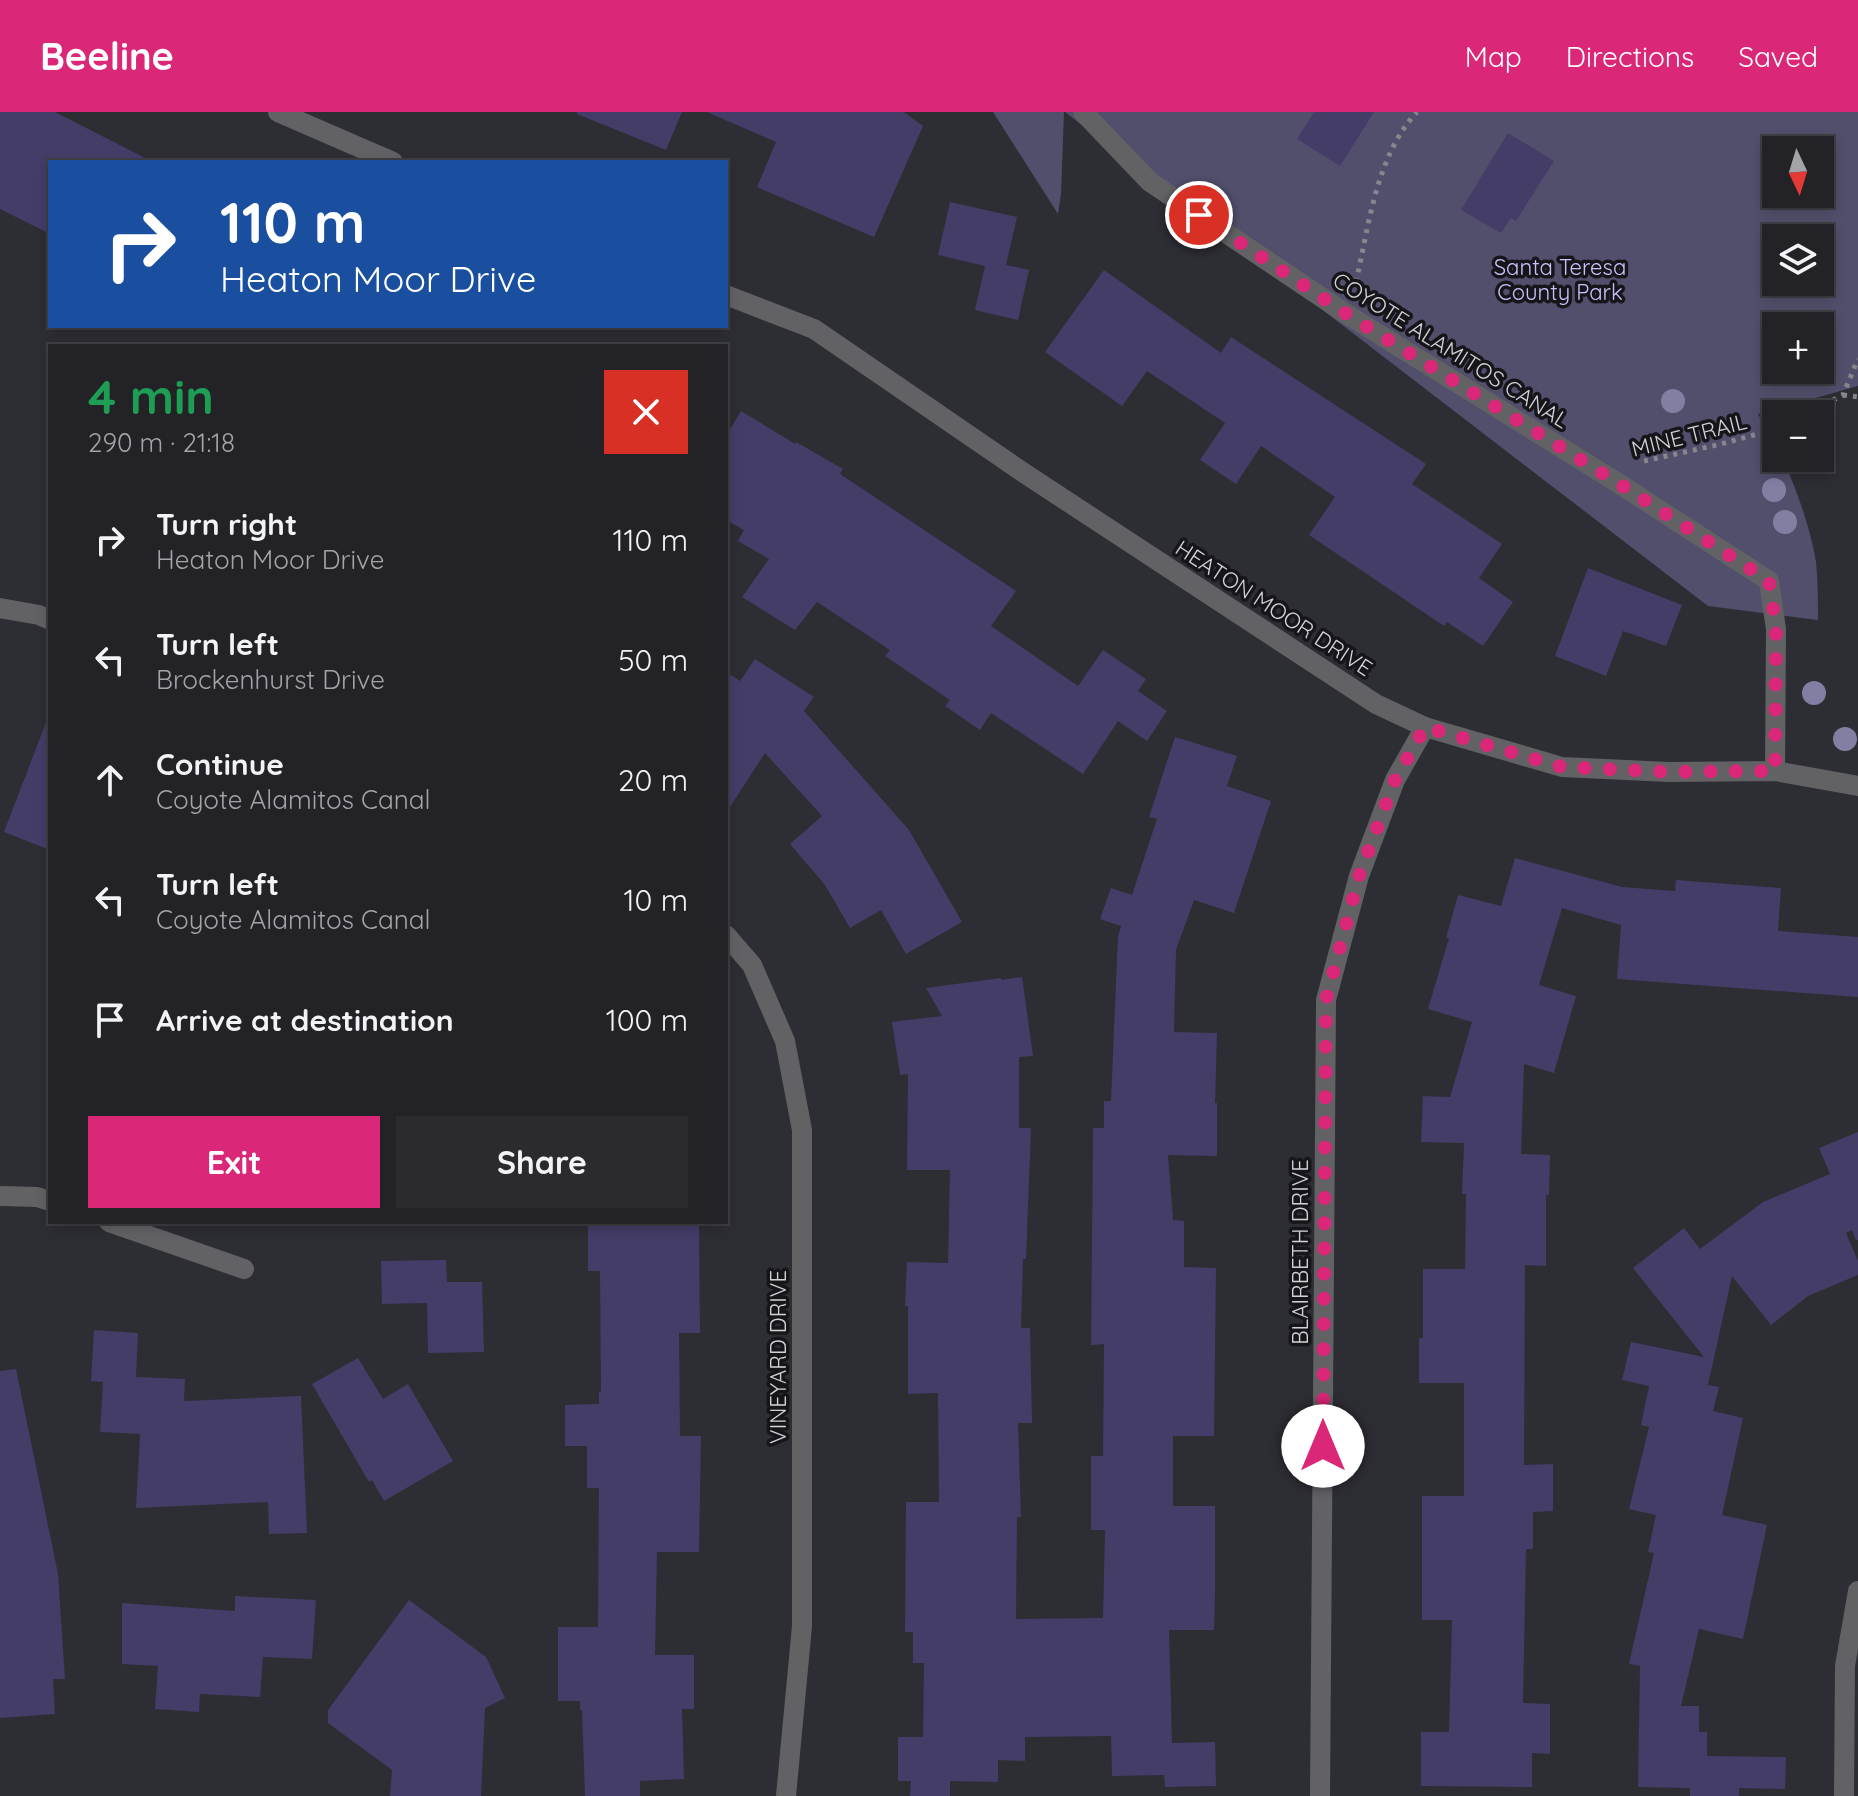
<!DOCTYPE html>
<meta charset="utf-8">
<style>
:root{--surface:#222227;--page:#2a2a2f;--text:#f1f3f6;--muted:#a2a4a7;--line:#3f3f44;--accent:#db2777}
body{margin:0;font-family:Quicksand,sans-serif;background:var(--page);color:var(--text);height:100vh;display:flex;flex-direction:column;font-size:30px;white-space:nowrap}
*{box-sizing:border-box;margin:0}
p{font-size:26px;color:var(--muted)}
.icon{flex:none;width:44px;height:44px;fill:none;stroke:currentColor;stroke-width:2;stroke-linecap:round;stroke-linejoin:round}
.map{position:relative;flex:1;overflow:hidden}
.side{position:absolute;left:48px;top:232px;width:680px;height:880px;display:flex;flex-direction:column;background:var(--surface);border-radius:0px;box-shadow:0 4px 12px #0003,0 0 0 2px var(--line)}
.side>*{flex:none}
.guide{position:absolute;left:48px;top:48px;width:680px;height:168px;border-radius:0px;box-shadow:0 4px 12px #0003,0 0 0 2px var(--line);background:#1a4fa0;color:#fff;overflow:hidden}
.needle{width:52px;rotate:176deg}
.buttons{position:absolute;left:1762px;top:24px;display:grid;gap:16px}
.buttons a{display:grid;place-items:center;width:72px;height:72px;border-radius:0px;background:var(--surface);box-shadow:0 4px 12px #0003,0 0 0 2px var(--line);font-size:40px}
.pin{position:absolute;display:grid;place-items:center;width:68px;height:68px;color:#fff;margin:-34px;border:4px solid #fff;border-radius:50%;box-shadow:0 2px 8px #0007}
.me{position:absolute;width:88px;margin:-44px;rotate:0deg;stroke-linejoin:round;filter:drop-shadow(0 0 6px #0008)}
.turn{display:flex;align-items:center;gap:28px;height:168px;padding:0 40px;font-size:36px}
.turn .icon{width:104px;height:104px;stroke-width:2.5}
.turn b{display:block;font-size:56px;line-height:68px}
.round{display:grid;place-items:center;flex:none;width:84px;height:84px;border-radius:0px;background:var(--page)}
.overview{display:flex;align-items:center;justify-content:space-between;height:136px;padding:0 40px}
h1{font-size:48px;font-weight:700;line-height:60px;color:#1e9e55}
.button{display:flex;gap:16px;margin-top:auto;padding:16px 40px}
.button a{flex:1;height:92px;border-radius:0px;background:var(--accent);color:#fff;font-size:32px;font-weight:700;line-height:92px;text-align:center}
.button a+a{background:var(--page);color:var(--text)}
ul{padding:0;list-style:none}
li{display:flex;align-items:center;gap:24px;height:120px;padding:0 40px}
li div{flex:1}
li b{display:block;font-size:30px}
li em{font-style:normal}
header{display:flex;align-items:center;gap:48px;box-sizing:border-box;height:112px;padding:0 40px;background:var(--accent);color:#fff}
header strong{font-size:38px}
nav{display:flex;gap:44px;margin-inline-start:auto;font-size:28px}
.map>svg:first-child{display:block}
.green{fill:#524f6c;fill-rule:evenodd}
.building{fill:#443d68}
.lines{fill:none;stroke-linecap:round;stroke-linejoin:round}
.path{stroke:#87868c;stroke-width:5;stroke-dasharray:4 6;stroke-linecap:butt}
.minor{stroke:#626265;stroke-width:20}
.tree{fill:#837fa3}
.route{stroke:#db2777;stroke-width:14;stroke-dasharray:0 25.2}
.labels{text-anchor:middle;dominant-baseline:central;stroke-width:7;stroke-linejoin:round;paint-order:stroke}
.park-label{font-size:22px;fill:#cac2fd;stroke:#161519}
.street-label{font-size:22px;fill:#d2d1d6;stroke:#161519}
</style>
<header>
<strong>Beeline</strong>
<nav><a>Map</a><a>Directions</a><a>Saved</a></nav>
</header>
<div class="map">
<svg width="1858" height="1684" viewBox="0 0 1858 1684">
<rect width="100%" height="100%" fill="#2d2d34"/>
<g class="green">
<polygon points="993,0 1064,0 1061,82 1058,102"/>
<path d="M1065,0H1858V274L1758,302L1776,334V346H1782C1796,375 1811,418 1816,450C1818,469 1818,489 1818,508L1708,494ZM1776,38H1820V82H1776ZM1776,126H1820V170H1776ZM1776,214H1820V258H1776Z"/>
</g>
<g class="building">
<polygon points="0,0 55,0 153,50 50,50 50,122 0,97"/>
<polygon points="577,0 682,0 666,38 577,2"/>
<polygon points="707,0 904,0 923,14 874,125 757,75 776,30"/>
<polygon points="1314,0 1374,0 1340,54 1297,27"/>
<polygon points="1508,21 1554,49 1516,109 1511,106 1501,121 1461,98"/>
<polygon points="950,90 1017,105 1006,153 1029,158 1018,208 975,198 985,154 938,143"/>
<polygon points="1104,158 1221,241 1231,225 1426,352 1412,372 1502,432 1479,466 1513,490 1483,534 1447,510 1444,514 1309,423 1335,385 1261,334 1236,372 1200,348 1225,311 1147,259 1122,294 1045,240"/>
<polygon points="741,299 795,332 796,330 843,357 840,362 1016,479 991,514 1078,574 1103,538 1146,567 1138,579 1167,599 1147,629 1118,609 1083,662 991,601 980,618 945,594 950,588 885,544 890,538 817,490 795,518 742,485 769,447 738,429 744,418 726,408 726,324"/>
<polygon points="1588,456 1682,493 1666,534 1623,519 1606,564 1555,544"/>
<polygon points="755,547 814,585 804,599 909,718 962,810 906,842 881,798 850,816 825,773 790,732 822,704 765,641 726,701 726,560 740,569"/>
<polygon points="47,608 50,608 50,738 4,720"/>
<polygon points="1175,625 1237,644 1227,674 1271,689 1234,801 1194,788 1176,838 1174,920 1217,921 1215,991 1217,991 1217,1044 1168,1043 1173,1108 1184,1109 1184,1155 1216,1156 1214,1324 1173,1324 1173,1394 1215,1394 1215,1481 1214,1518 1169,1518 1172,1631 1215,1630 1216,1674 1165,1675 1164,1663 1112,1664 1111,1624 1025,1625 1025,1649 998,1648 998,1670 950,1669 950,1684 910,1684 911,1669 898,1669 898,1625 923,1625 924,1551 913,1551 913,1520 905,1520 906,1390 939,1390 938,1281 908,1282 908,1194 905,1194 907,1150 948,1151 950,1058 907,1058 908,962 900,963 892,910 942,904 926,876 1001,866 1001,868 1022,865 1033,944 1019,945 1019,1016 1031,1016 1026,1147 1023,1147 1021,1216 1030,1216 1032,1311 1018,1311 1021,1405 1017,1405 1016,1507 1103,1506 1105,1418 1091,1418 1091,1344 1103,1344 1104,1232 1091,1233 1093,1016 1104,1016 1104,989 1111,989 1118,824 1121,814 1100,807 1111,776 1132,783 1157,707 1149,705"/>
<polygon points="1515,746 1622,775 1675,779 1676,768 1781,776 1778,819 1858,825 1858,885 1617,867 1621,813 1562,796 1539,873 1576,884 1554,961 1524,952 1521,1042 1550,1043 1549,1083 1546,1083 1546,1154 1525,1153 1524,1353 1553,1352 1553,1399 1533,1400 1533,1437 1526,1437 1523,1591 1550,1592 1550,1642 1532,1641 1532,1675 1421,1674 1421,1620 1449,1620 1452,1508 1422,1508 1422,1384 1464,1384 1464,1271 1419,1271 1419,1226 1423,1226 1423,1157 1465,1157 1466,1082 1462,1082 1464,1031 1421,1030 1423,984 1450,985 1472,910 1428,897 1449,826 1446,826 1458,783 1501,794"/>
<polygon points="1858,1020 1858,1128 1856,1128 1852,1118 1846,1121 1858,1149 1858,1163 1808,1184 1771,1213 1732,1164 1708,1273 1719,1275 1713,1299 1743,1306 1722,1403 1767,1413 1743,1527 1699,1517 1681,1594 1699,1594 1699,1620 1707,1620 1707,1644 1786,1645 1785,1677 1739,1676 1739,1684 1690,1684 1690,1676 1638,1675 1640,1554 1629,1552 1654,1441 1648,1440 1656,1403 1629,1397 1649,1315 1641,1313 1649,1274 1622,1268 1631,1230 1704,1245 1633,1156 1684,1116 1700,1137 1763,1090 1830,1062 1819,1036"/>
<polygon points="588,1110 699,1110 700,1221 679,1221 680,1324 701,1324 699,1440 657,1440 655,1543 694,1543 694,1597 682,1597 684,1667 640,1669 640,1684 585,1684 582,1598 580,1598 580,1589 558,1589 558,1515 598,1515 599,1376 587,1376 587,1334 565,1334 565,1293 599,1292 599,1280 601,1280 600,1159 588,1159"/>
<polygon points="446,1148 447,1170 482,1170 484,1240 428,1241 427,1191 382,1192 381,1149"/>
<polygon points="94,1218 138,1221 136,1265 185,1267 184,1289 301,1284 307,1421 269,1422 268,1390 136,1396 140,1322 100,1320 103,1270 91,1269"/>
<polygon points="358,1246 383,1287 408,1272 453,1349 384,1389 372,1368 369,1370 312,1272"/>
<polygon points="16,1257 58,1462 65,1567 53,1567 55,1602 0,1606 0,1259"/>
<polygon points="235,1484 316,1488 312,1547 263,1545 260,1585 200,1582 199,1600 155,1597 158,1554 122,1552 122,1491 235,1499"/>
<polygon points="409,1488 486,1545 505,1586 485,1596 481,1684 390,1684 392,1658 328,1611 328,1598"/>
</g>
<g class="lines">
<g class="path">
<path d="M1356,170C1369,113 1376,44 1417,0"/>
<polyline points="1843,283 1858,285"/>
<polyline points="1806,302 1843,283 1858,247"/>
<polyline points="1644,349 1717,333 1776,317"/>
</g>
<g class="minor">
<polyline points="278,0 393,50"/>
<polyline points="1083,0 1150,70 1348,203 1618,371 1769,469 1776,517 1775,659"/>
<polyline points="726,183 814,217 1024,361 1376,592 1425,615 1562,655 1669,660 1775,659 1858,674"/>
<polyline points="0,496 39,503 50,508"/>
<polyline points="726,823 752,853 785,929 802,1018 802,1514 786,1684"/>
<polyline points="0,1084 37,1085 50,1089"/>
<polyline points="109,1110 244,1157"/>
<polyline points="1320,1684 1326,888 1359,764 1395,668 1425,615"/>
<polyline points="1844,1684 1845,1554 1858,1479"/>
</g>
</g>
<g class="tree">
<circle cx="1673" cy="289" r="12"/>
<circle cx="1774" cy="378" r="12"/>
<circle cx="1785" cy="410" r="12"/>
<circle cx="1814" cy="581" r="12"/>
<circle cx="1845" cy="627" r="12"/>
</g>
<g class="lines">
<polyline class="route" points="1199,103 1348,203 1618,371 1769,469 1776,517 1775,659 1669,660 1562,655 1425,615 1395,668 1359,764 1326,888 1323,1334"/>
</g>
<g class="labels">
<g class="park-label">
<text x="1560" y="155">Santa Teresa<tspan x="1560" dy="25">County Park</tspan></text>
</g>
<g class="street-label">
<text transform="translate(1451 238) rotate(32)">COYOTE ALAMITOS CANAL</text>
<text transform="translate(1689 323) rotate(-14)">MINE TRAIL</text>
<text transform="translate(1274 496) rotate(33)">HEATON MOOR DRIVE</text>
<text transform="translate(1300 1140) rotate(-90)">BLAIRBETH DRIVE</text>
<text transform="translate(778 1245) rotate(-90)">VINEYARD DRIVE</text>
</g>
</g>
</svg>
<div class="buttons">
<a><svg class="needle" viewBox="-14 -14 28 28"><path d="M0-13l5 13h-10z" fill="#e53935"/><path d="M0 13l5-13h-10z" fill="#a2a4a7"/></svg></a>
<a><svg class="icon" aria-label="layers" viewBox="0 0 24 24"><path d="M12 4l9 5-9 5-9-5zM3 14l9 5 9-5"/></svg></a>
<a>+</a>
<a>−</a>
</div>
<div class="pin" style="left:1199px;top:103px;background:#d93025"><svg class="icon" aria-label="arrive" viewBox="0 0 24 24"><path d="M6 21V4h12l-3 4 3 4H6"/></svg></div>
<svg class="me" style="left:1323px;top:1334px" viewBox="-20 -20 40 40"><circle r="19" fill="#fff"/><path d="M0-13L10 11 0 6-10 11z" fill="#db2777"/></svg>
<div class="guide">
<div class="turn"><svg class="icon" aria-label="right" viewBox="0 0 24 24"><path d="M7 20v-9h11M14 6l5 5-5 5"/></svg><div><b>110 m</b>Heaton Moor Drive</div></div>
</div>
<section class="side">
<div class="overview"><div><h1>4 min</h1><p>290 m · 21:18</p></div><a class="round" style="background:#d93025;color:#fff"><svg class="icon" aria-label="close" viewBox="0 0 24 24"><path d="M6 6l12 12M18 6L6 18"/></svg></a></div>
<ul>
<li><svg class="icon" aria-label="right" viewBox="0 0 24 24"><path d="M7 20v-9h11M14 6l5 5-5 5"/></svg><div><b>Turn right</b><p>Heaton Moor Drive</p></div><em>110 m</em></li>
<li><svg class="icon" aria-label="left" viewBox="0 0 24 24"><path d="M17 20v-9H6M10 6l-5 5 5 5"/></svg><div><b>Turn left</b><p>Brockenhurst Drive</p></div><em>50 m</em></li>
<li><svg class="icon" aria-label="ahead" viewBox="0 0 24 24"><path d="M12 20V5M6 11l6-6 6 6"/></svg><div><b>Continue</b><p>Coyote Alamitos Canal</p></div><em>20 m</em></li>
<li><svg class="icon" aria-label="left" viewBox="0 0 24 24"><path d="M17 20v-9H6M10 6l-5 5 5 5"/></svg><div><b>Turn left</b><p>Coyote Alamitos Canal</p></div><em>10 m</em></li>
<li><svg class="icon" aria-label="arrive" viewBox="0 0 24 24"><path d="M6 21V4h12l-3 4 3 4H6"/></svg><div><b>Arrive at destination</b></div><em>100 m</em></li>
</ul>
<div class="button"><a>Exit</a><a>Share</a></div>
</section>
</div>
